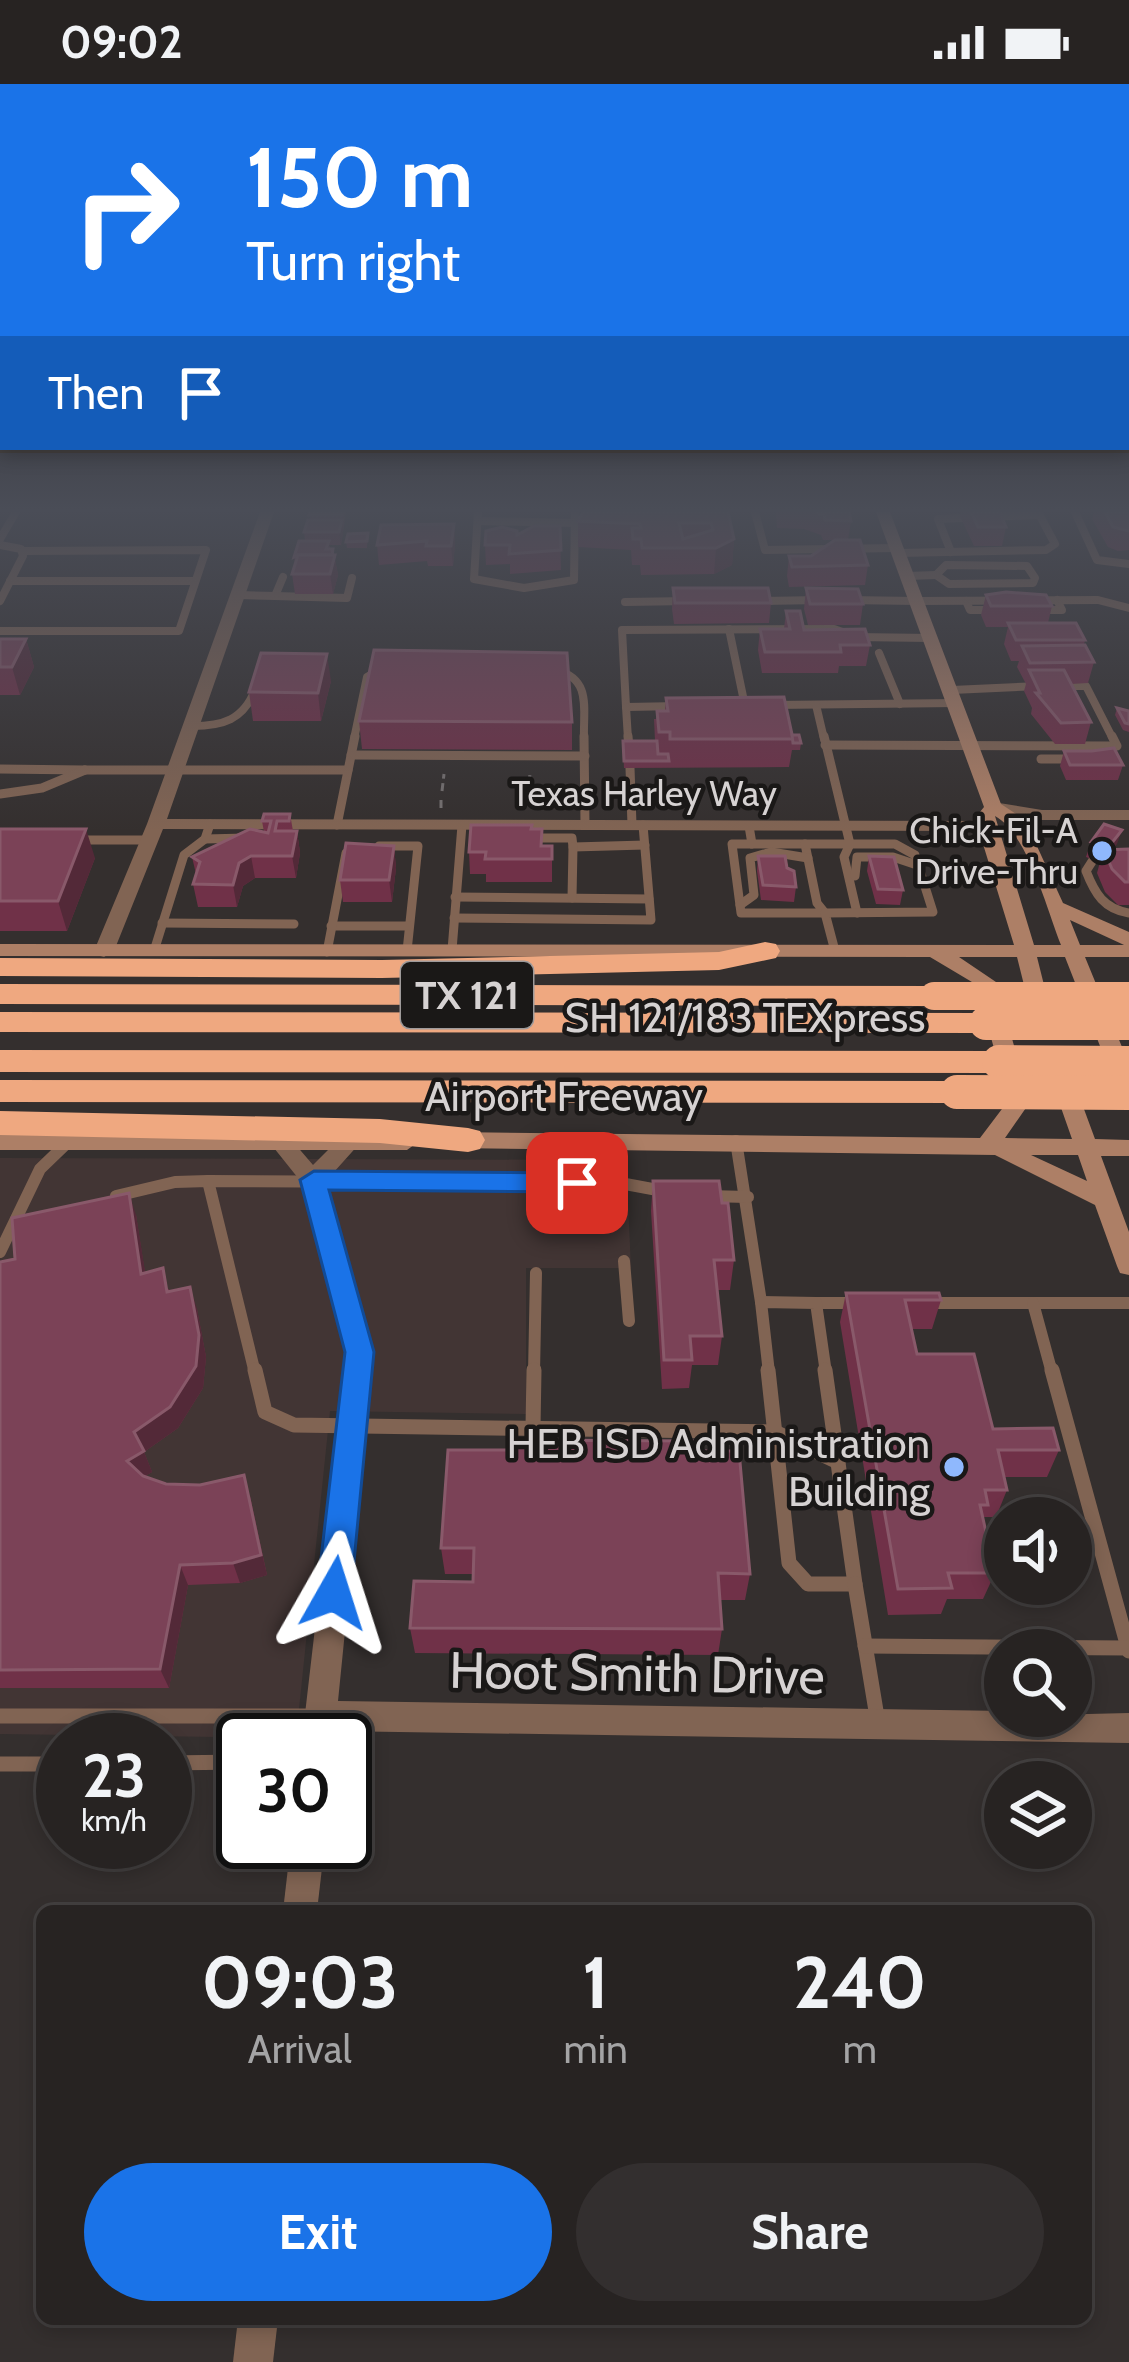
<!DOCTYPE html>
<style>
:root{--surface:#272322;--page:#332f2f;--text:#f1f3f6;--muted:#a4a4a5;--line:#434040;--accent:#1a73e8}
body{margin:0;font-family:Cabin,sans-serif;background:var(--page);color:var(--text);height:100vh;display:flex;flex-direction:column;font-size:45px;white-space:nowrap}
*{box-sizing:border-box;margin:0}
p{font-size:39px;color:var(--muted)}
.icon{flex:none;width:66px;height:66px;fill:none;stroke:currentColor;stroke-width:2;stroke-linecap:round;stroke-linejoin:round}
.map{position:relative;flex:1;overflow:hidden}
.details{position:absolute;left:36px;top:1821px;width:1056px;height:420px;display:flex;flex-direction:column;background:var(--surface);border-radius:18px;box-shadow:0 6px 18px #0003,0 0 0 3px var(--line)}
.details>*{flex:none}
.guide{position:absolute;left:0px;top:0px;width:1131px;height:366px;box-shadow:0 6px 18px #0003,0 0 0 3px var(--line);background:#1a73e8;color:#fff;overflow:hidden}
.buttons{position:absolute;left:984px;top:1413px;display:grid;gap:24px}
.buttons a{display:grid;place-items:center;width:108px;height:108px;border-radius:50%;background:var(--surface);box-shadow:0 6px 18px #0003,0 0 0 3px var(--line);font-size:60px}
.speed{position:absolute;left:36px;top:1629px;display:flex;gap:24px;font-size:60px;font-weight:700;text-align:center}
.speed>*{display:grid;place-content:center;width:156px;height:156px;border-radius:50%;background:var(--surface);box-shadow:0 6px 18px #0003,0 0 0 3px var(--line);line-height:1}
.speed small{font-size:30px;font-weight:400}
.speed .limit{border:6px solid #111;border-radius:18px;background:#fff;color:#111}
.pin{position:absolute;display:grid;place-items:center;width:102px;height:102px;color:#fff;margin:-51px;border-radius:24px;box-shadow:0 6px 18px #0006}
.me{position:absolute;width:132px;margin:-66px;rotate:6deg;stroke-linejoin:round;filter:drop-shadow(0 0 9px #0008)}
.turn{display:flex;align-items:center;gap:42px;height:252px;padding:0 48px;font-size:54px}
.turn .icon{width:156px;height:156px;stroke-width:2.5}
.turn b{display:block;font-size:84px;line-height:102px}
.then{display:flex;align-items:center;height:114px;padding:0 48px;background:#0003;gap:24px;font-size:45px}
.eta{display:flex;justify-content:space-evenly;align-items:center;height:204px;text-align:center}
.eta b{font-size:72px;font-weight:700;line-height:84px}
.action{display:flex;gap:24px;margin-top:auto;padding:24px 48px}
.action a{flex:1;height:138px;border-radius:72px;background:var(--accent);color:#fff;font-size:48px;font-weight:700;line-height:138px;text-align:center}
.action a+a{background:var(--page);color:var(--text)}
.status{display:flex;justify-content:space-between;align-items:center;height:84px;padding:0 60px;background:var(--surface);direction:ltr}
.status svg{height:33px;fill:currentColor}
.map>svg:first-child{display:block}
.built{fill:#423534}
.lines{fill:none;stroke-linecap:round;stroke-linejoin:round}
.path{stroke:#757070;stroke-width:3;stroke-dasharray:8 4.5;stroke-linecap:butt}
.service-far3{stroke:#816453;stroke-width:8}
.service-far2{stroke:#816453;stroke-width:9}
.service-far1{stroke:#816453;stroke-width:12}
.service{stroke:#816453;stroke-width:15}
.minor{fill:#816453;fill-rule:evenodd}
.secondary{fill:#ad7f66;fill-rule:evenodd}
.motorway{fill:#efa880;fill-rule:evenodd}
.motorway-bridge-far1{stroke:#efa880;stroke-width:28}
.motorway-bridge{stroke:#efa880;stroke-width:34}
.wall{fill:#703148}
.shaded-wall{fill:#532938}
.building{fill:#7b4257;stroke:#89596a;stroke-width:3;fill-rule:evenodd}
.route{fill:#1a73e8;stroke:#114b97;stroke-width:3}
.poi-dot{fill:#8fb8fd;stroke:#1a1817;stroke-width:4.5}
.labels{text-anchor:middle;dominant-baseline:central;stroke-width:9;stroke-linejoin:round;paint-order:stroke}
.far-street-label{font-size:36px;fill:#d6d2d2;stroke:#1a1817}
.far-poi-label{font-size:36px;fill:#d6d2d2;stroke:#1a1817;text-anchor:end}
.shield{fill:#1a1817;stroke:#9e9a9a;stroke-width:3}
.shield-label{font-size:39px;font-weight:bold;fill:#d6d2d2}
.street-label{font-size:42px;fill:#d6d2d2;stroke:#1a1817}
.poi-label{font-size:42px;fill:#d6d2d2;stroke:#1a1817;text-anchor:end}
.near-street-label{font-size:51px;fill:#d6d2d2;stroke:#1a1817}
</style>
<div class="status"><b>09:02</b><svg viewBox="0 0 49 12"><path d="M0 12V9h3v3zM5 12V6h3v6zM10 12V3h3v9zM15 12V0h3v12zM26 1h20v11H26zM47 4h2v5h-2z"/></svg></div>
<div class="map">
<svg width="1129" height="2278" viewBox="0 0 1129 2278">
<rect width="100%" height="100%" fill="#342f2e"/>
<polygon class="built" points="0,1074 626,1076 631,1184 526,1184 526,1330 330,1327 296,1654 0,1650"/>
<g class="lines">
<g class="path">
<polyline points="529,699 530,690"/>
<polyline points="442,707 444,690"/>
<polyline points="441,716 441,727"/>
</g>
<g class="service-far3">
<polyline points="478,428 474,495 524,504 574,496 575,428"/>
<polyline points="755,428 765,466 896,464"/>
<polyline points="1075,428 1097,476 1129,480"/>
<polyline points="478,437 579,439"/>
<polyline points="0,455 16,428"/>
<polyline points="0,461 21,465 23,472 0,517"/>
<polyline points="951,468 938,435 1040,431"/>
<polyline points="898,469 1046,466 1055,460 1038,428"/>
<polygon points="946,481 1027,482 1035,494 1033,499 949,500 936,491"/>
<polyline points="907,492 936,491"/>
<polyline points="10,497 195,497"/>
<polyline points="238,511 275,512 283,493"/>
<polyline points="275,512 347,514 352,494"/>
<polyline points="846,516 917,517"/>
<polyline points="756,517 820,516"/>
<polyline points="966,517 970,526 995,526"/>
<polyline points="625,518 688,517"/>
<polyline points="1039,526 1062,526 1057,516"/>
<polyline points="729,545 745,622"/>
<polyline points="0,547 179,547 206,466 22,467"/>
<polyline points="854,553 931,554"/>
<polyline points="879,569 900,620"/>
<path d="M557,586C592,596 583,624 584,655"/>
<polyline points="1060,602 1086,602 1113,655"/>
<polyline points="952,606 1040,602"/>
<polyline points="772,621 957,619"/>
<polyline points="816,621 824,655"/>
<polyline points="680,622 626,623 622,546 834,545 848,550"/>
<polyline points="626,623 628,655"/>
<path d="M192,642C223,642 243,636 255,606"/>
<polyline points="354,655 367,593 381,585"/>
</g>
<g class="service-far2">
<polyline points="584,652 585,741"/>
<polyline points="628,652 629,664"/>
<polyline points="824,652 850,760 844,773 857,829"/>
<polyline points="825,661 1117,662 1112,652"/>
<polyline points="351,671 585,672"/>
<polyline points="1041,675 1074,675"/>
<polyline points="630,684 632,741"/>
<polyline points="0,685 84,686"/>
<polyline points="85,686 348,686"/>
<polyline points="0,710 42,704 85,686"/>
<polyline points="337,741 355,652"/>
<polyline points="749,742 752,760"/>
<polyline points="528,754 572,754 573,763 645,761"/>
<polyline points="205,755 246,754"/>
<polyline points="73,756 150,756"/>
<polygon points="732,760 805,760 817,819 825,829 741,829"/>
<polyline points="805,760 895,760 915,771 933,828 825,829 835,867"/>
<polyline points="379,762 418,762 407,867"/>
<path d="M1093,776L1086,787C1095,810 1104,825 1129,829"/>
<polyline points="855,792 857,773 893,773 917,781"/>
<polyline points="455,813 649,815"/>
<polyline points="572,814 573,763"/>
<polyline points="740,821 754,811 750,774 771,768 808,774"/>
<polyline points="454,834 651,836 643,741"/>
<polyline points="162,839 294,840"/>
<polyline points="331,842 409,842"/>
<polyline points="452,866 462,741"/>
<polyline points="154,867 184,771 205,755 210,740"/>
<polyline points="327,868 346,769"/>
</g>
<g class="service-far1">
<polyline points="736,1057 761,1218"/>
<polyline points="208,1097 255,1289"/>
<polyline points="116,1112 175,1098 208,1097 620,1099 663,1107"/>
<polyline points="707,1112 748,1113"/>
<polyline points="0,1168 40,1085 68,1058"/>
<polyline points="624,1177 629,1237"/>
<polyline points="816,1219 856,1219"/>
<polyline points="925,1219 1129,1219"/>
<polyline points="1033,1219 1052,1289"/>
<polyline points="534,1289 536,1189"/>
<polyline points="769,1289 761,1218 816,1219 826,1289"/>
</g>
<g class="service">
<polyline points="255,1286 265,1328 294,1341 775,1348 838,1378"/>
<polyline points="768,1286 789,1479 808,1500 855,1500 825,1286"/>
<polyline points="1052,1286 1129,1567"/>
<polyline points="533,1343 534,1286"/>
<polyline points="855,1500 878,1639"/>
<polyline points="865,1562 1128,1564"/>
<polyline points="0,1632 319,1632"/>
<polyline points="165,1679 243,1678"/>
<polyline points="0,1680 63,1680"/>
</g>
<g class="minor">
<polygon points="260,428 274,428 167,735 988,737 997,742 988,747 163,745 114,867 104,873 97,871 94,867 147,740"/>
<polygon points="1098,512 1129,520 1129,528 1098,520 917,521 910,517 917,513"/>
<polygon points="993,718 1042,726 1129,726 1129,736 1042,736 987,727 984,723"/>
<polygon points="281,1051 289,1053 313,1081 341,1053 357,1053 360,1059 325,1098 373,1268 338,1617 1005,1627 1005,1632 1129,1629 1129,1659 335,1647 334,1656 302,1656 347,1268 302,1099 270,1059"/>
<polygon points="291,1758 325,1758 317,1827 283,1827"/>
<polygon points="238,2235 278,2235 273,2278 233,2278"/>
</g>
<g class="secondary">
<path d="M876,428H890L1001,720L1025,736L1063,819L1129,848V873H1085L1129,980V995L1122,997L1111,990L1065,873H1037L1050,925L1040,932L1030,925L1017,873H959L996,898L1030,1018L1005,1054L1072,1055L1052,998L1063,991L1074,998L1095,1055L1129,1056V1072H1101L1129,1148V1191L1120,1189L1117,1182L1095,1121L995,1071L453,1064L442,1056L453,1048L980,1054L1008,1017L977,901L930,873L0,872V860L1014,861L975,734L984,723ZM995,732C1028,750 1047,826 1061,861H1034ZM1070,836L1122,860L1124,861H1080ZM1031,1071H1078L1087,1097Z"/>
<polygon points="0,1050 407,1050 418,1058 407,1066 0,1066"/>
</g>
<g class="motorway">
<polygon points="765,858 776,860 780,867 776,874 719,886 382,894 0,892 0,874 382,876 719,868"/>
<polygon points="0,900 934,902 949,912 934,922 0,920"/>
<polygon points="0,928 986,929 1002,939 986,949 0,948"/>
<polygon points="0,966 999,967 1010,970 1015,978 1010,986 999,989 0,988"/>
<polygon points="0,996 957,997 969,1000 974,1008 969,1016 957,1019 0,1018"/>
<polygon points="0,1027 380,1035 468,1044 480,1047 485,1056 480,1065 468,1068 380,1059 0,1051"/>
</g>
<polyline class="motorway-bridge-far1" points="934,912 1129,912"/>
<g class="motorway-bridge">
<polyline points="986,939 1129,939"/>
<polyline points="999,978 1129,979"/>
<polyline points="957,1008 1129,1009"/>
</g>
</g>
<g class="wall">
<polygon points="310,428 346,428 341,461 329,461 334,471 338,491 333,510 295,510 292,490 295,479 294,473 305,457 304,448 310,436"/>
<polygon points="728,428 734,455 732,481 714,490 641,491 640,481 632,481 631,466 578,463 578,437"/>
<polygon points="776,428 849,428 851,437 848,456 823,456 821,451 804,445 777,444"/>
<polygon points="961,428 1000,428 1006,443 1002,462 974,462 960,432"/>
<polygon points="1094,428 1129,428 1129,466 1118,467 1108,463 1092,435"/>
<polygon points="454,440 455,460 453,482 428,482 427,477 379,481 377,461"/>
<polygon points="560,442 561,486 510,490 510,480 486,481 485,461"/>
<polygon points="368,449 367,464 347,464 346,458"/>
<polygon points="789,472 868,481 865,501 789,503 787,492"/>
<polygon points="673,504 771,519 769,539 674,540 672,525"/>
<polygon points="806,504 863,520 860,541 808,541 804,525"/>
<polygon points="986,511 1052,522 1048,539 1085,556 1084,561 1094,578 1088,599 1071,600 1091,638 1085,660 1055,660 1031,630 1032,624 1024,607 1026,600 1017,583 1019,577 1011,577 1004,560 1008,543 986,543 981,531"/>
<polygon points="786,527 804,546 870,561 866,582 839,582 838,589 762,589 758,566 760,545 784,545"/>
<polygon points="0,555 26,555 34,583 20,611 0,611"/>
<polygon points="331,597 321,637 253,637 249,608"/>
<polygon points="666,614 792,651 801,659 800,666 792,666 789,683 624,684 623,664 655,657 654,635 656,635 657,627 665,627"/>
<polygon points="1117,624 1129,627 1129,648 1123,646 1115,631"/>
<polygon points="359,637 572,638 572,666 362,665"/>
<polygon points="1064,667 1123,681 1118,696 1066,696 1060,682"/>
<polygon points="290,730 293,747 297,747 300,769 296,794 255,794 243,802 237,823 198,823 193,800 196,790 192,773 264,748 262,737"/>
<polygon points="0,745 95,774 67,847 0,847"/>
<polygon points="531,745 542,762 552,762 552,798 486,798 486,790 470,790 469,768"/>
<polygon points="1122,746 1113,766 1129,765 1129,821 1118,821 1105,808 1097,789 1100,778 1086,773 1091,758"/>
<polygon points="394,762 396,784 392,818 343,818 340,796"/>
<polygon points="758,772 787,784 796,803 794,818 761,816 757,787"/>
<polygon points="869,772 903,806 900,821 876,820 867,787"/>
<polygon points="653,1097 722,1119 734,1176 730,1206 717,1206 722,1252 718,1281 692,1281 689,1304 662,1305 651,1127"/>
<polygon points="136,1131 145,1189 197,1225 206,1273 203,1304 178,1344 144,1368 152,1388 145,1392 166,1400 250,1412 267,1491 240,1499 188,1501 169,1604 0,1604 0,1217 15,1175"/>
<polygon points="846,1209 941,1216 932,1245 912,1245 917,1270 993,1345 1059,1366 1047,1393 1004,1393 1007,1406 996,1433 983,1433 995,1489 983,1515 947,1515 941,1530 888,1531 840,1238"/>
<polygon points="694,1367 750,1490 745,1516 720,1516 722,1545 718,1571 415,1569 410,1544 473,1498 473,1490 445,1490 441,1464"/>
</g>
<g class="shaded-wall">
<polygon points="342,436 343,449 341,461 339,448"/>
<polygon points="454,440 455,460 453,482 451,462"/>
<polygon points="734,455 732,481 714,490 716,464"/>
<polygon points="333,465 338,491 333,510 330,490"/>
<polygon points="26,555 34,583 20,611 12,583"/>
<polygon points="327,570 331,597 321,637 318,609"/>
<polygon points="86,745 95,774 67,847 58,817"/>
<polygon points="1122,746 1117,760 1107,774 1108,764"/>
<polygon points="297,747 300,769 296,794 292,772"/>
<polygon points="394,762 396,784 392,818 389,796"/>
<polygon points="251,772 255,794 243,802 237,823 233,801 239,779"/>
<polygon points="129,1109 136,1131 149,1212 141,1190"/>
<polygon points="190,1203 197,1225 206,1273 203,1304 178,1344 144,1368 152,1388 135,1398 127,1377 134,1348"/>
<polygon points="244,1391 267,1491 240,1499 233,1479"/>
<polygon points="180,1481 188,1501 169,1604 160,1585"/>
</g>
<g class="building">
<polygon points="310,428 343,428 342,431 309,431"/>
<path d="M583,428H728L734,455L716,464H642L641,455H633L632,444H641L640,440L578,437ZM679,439H711L713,446L683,455Z"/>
<polygon points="815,428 849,428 851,437 825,436 824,431"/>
<polygon points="971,428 1000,428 1006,443 978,443"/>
<polygon points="1105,428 1129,428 1129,447 1113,443"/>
<polygon points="308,436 342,436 339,448 304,448"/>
<polygon points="454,440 451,462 426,462 427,457 377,461 381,441"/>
<polygon points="534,442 560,442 561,466 509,470 510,461 485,461 486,447 502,443 517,447 517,451"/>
<polygon points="368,449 367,457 346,458 348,450"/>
<polygon points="835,456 860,456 868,481 792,483 789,472 811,472"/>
<polygon points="299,457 329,457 326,465 333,465 332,471 298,471 294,473"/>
<polygon points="298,471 335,471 330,490 292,490"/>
<polygon points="673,504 768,504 771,519 675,519"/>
<polygon points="806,504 858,505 863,520 810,520"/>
<polygon points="1006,508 1046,511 1052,522 991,522 986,511"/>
<polygon points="786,527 800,527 804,546 865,545 870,561 840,561 841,568 765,568 760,545 790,545"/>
<polygon points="1008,539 1076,539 1085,556 1016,556"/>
<polygon points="0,555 26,555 12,583 0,583"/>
<polygon points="1085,561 1094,578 1030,579 1022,562"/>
<polygon points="374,566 567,569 572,638 359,637"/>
<polygon points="261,569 327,570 318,609 249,608"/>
<polygon points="1029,586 1064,586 1091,638 1061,639 1036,609 1040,609"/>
<polygon points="784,613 793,655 670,655 670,648 659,648 657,627 668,627 666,614"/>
<polygon points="1117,624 1129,627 1129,640 1125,639"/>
<polygon points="792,651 799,651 801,659 793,659"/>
<polygon points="623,657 657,657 658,670 668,670 669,677 624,677"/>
<polygon points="1114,664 1123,681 1070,681 1064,667 1092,667"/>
<polygon points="264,730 290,730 289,737 277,737 275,747 297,747 292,772 251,772 239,779 233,801 193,800 200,778 192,773 250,745 268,749 271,737 262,737"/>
<polygon points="1104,740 1122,746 1108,764 1091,758"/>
<polygon points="471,741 532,741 531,745 542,745 541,762 552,762 552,775 485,775 486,768 469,768"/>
<polygon points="0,745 86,745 58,817 0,817"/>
<polygon points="346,759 394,762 389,796 340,796"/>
<polygon points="1129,765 1129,798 1125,798 1112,785 1104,766"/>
<polygon points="758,772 785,772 787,784 794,787 796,803 763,801"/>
<polygon points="869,772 894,773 903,806 878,805"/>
<polygon points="653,1097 719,1097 722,1119 728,1119 734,1176 714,1176 722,1252 690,1252 692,1276 664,1276"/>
<polygon points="129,1109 141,1190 163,1184 167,1208 190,1203 199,1251 196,1282 170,1323 134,1348 144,1367 127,1377 143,1392 166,1400 200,1401 244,1391 261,1471 233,1479 180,1481 160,1585 0,1586 0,1178 15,1175 12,1134"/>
<polygon points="846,1209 939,1209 941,1216 905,1216 917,1270 974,1270 993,1345 1053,1344 1059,1366 998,1366 1007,1406 985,1406 988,1421 980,1421 995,1489 948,1489 952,1504 898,1505"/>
<polygon points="515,1356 693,1357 694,1367 739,1367 750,1490 718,1489 722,1545 410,1544 414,1497 473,1498 474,1464 441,1464 448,1366 515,1366"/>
</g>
<linearGradient id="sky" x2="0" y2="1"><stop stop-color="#1d1a19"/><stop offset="0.57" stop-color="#4a4d57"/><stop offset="1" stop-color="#4a4d57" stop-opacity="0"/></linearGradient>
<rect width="1129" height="747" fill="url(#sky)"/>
<polygon class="route" points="314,1087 577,1089 590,1099 577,1108 329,1106 374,1268 351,1509 346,1520 334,1524 322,1520 317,1509 345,1268 300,1096"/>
<g class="poi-dot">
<circle cx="1102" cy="767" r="12"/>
<circle cx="954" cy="1383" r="12"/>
</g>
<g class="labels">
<g class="far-street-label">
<text x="644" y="709">Texas Harley Way</text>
</g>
<g class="far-poi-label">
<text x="1078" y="746">Chick-Fil-A<tspan x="1078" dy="41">Drive-Thru</tspan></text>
</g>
<rect class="shield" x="401" y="878" width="132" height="66" rx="9"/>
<g class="shield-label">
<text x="467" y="911">TX 121</text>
</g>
<g class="street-label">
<text x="745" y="933">SH 121/183 TEXpress</text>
<text x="564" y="1012">Airport Freeway</text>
</g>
<g class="poi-label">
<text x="930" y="1359">HEB ISD Administration<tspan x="930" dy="48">Building</tspan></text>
</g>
<g class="near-street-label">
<text transform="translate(637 1589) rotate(1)">Hoot Smith Drive</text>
</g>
</g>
</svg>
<div class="buttons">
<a><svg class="icon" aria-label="sound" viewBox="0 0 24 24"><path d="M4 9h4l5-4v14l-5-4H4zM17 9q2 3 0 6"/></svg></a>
<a><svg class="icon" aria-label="search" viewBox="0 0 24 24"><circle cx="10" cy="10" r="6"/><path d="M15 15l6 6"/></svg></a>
<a><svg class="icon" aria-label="layers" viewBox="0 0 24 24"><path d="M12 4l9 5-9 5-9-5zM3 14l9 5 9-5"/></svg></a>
</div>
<div class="speed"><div>23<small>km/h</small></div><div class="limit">30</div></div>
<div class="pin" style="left:577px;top:1099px;background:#d93025"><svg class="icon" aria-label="arrive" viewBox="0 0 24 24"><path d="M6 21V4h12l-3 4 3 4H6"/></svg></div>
<svg class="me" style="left:334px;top:1509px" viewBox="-20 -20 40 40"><path d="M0-17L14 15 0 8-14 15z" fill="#1a73e8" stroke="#fff" stroke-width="4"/></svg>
<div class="guide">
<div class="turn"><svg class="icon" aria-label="right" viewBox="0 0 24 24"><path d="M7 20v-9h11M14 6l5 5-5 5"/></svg><div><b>150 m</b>Turn right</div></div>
<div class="then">Then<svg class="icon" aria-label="arrive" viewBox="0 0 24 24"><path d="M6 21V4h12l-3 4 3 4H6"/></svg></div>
</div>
<section class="details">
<div class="eta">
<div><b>09:03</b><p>Arrival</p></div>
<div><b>1</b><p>min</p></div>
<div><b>240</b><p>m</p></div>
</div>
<div class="action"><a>Exit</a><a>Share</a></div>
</section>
</div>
